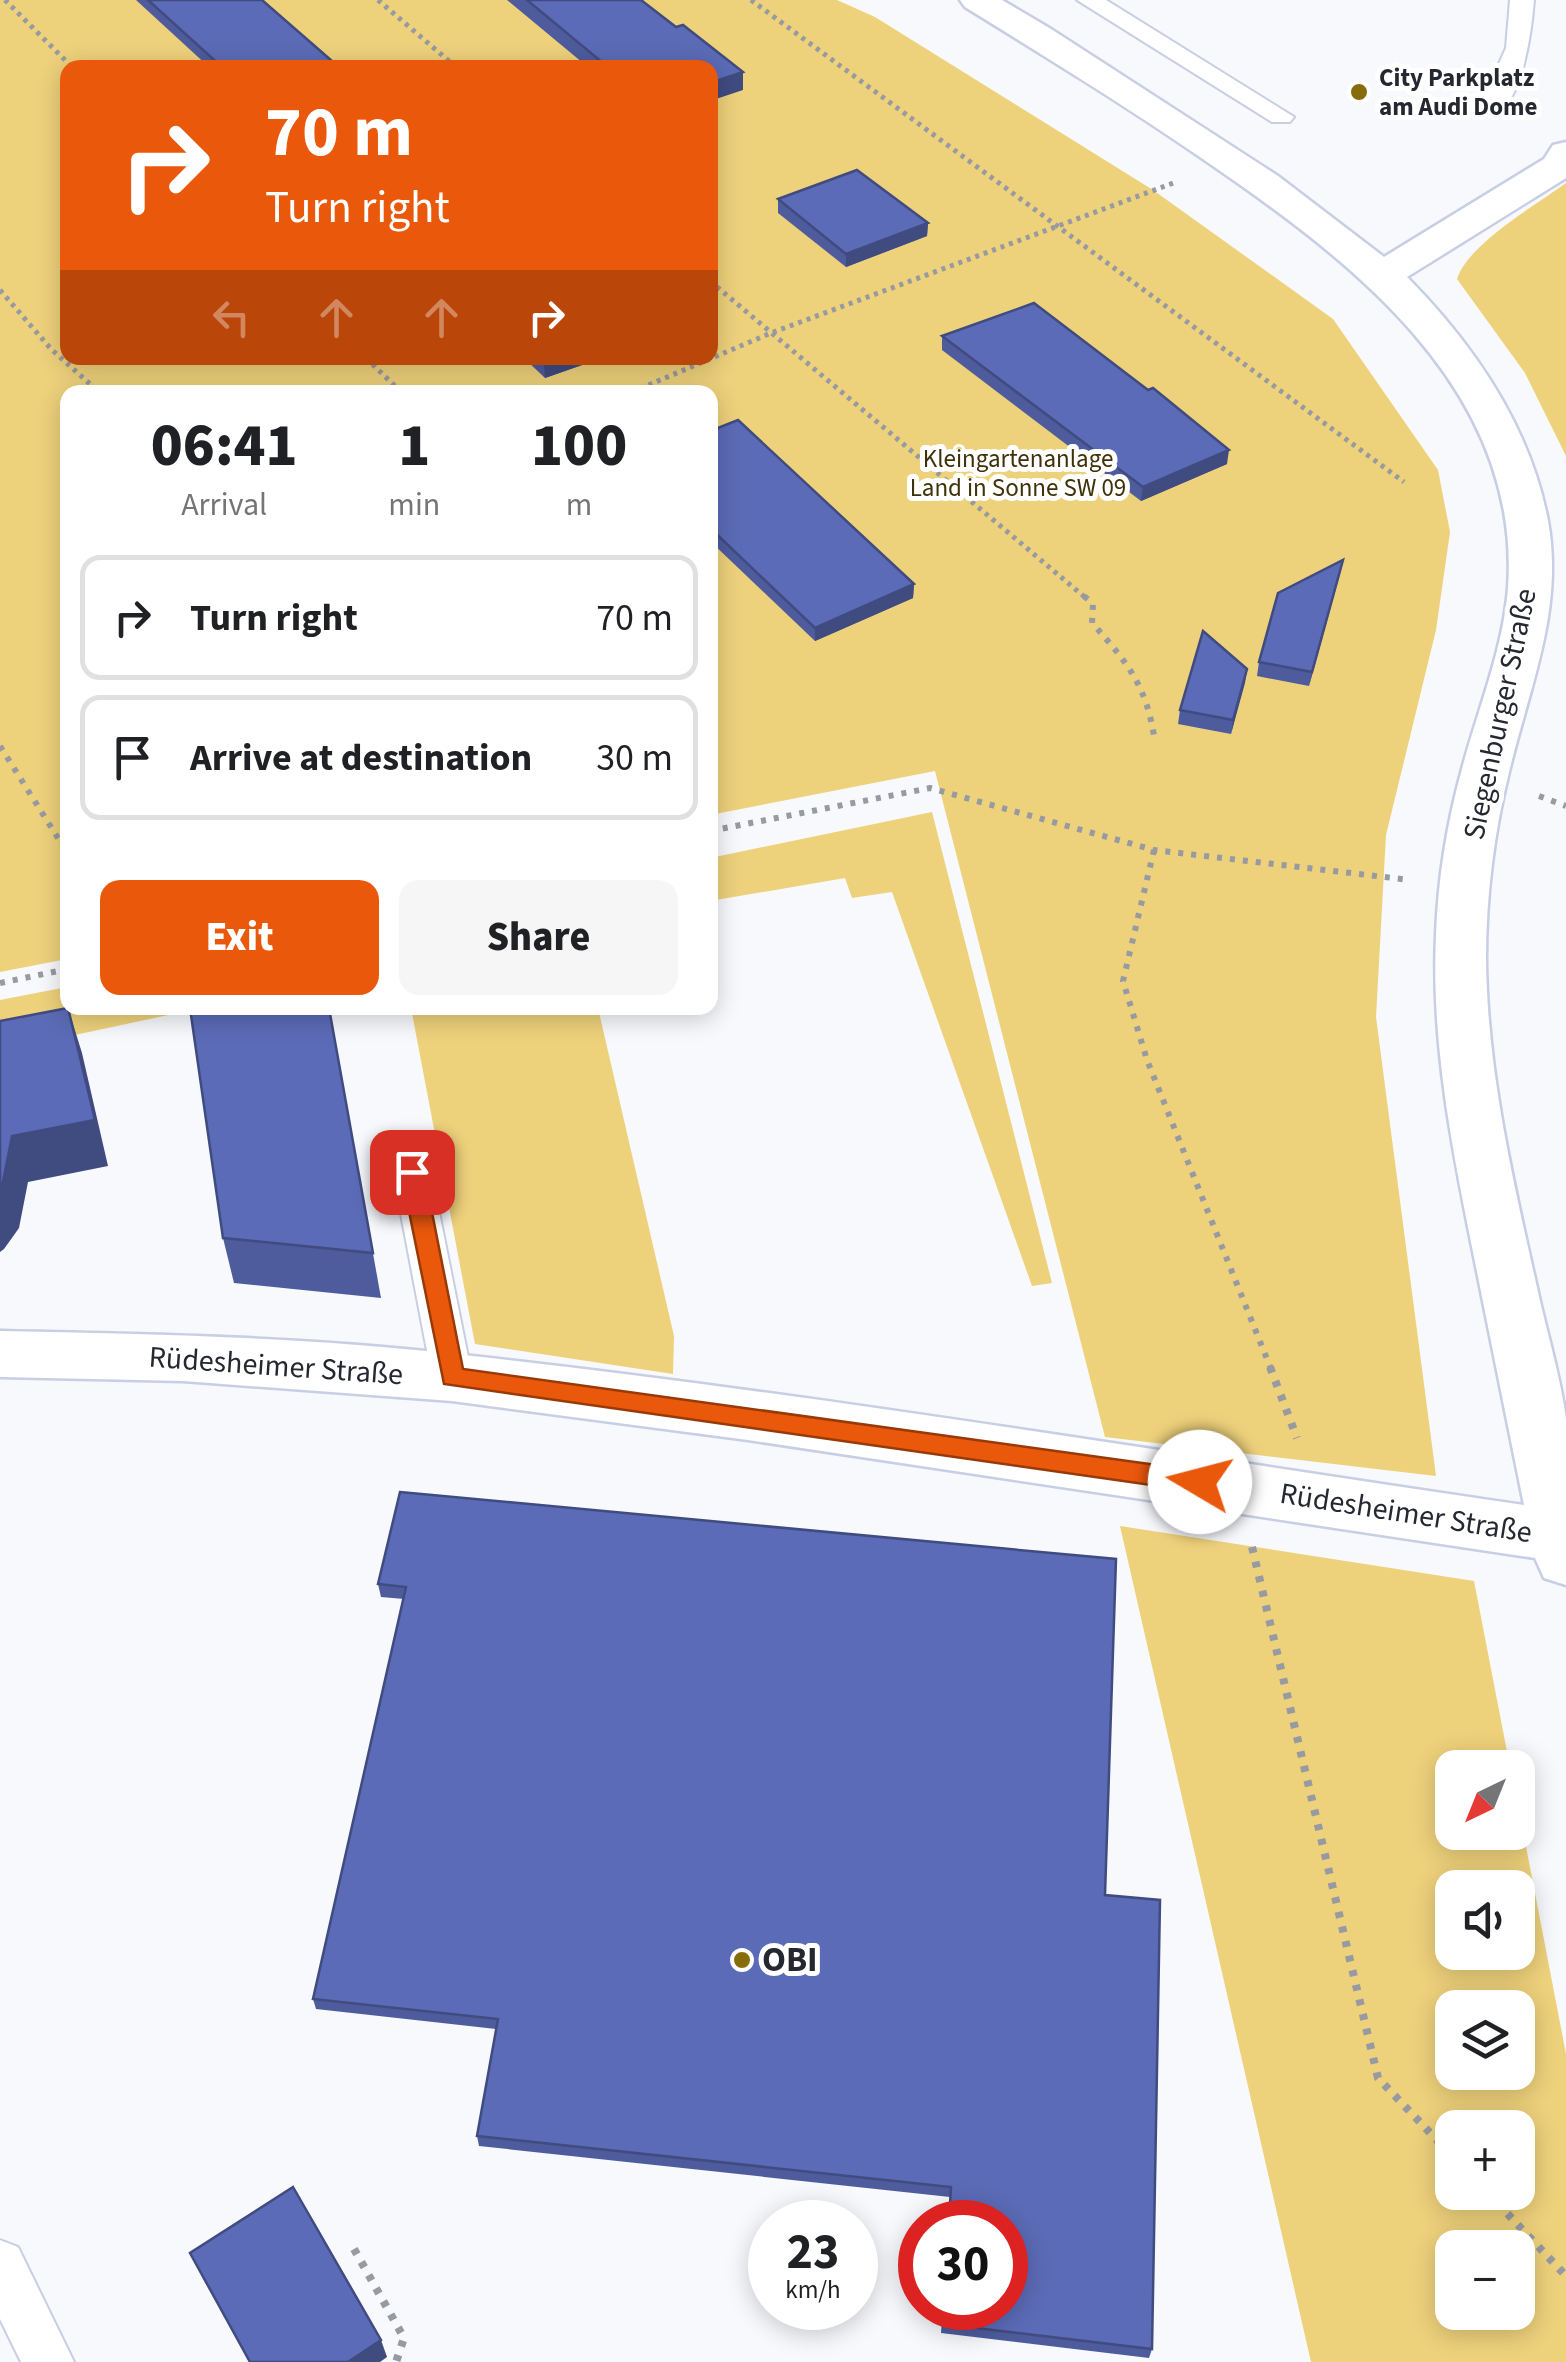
<!DOCTYPE html>
<meta charset="utf-8">
<style>
:root{--surface:#fff;--page:#f6f6f6;--text:#202124;--muted:#757577;--line:#e0e0e0;--accent:#ea580c}
body{margin:0;font-family:"Source Sans 3",sans-serif;background:var(--page);color:var(--text);height:100vh;display:flex;flex-direction:column;font-size:38px;white-space:nowrap}
*{box-sizing:border-box;margin:0}
p{font-size:32px;color:var(--muted)}
.icon{flex:none;width:55px;height:55px;fill:none;stroke:currentColor;stroke-width:2;stroke-linecap:round;stroke-linejoin:round}
.map{position:relative;flex:1;overflow:hidden}
.sheet{position:absolute;left:60px;top:385px;width:658px;height:630px;display:flex;flex-direction:column;background:var(--surface);border-radius:20px;box-shadow:0 5px 25px #0003}
.sheet>*{flex:none}
.banner{position:absolute;left:60px;top:60px;width:658px;height:305px;border-radius:20px;box-shadow:0 5px 25px #0003;background:#ea580c;color:#fff;overflow:hidden}
.needle{width:65px;rotate:223deg}
.buttons{position:absolute;left:1435px;top:1750px;display:grid;gap:20px}
.buttons a{display:grid;place-items:center;width:100px;height:100px;border-radius:20px;background:var(--surface);box-shadow:0 5px 25px #0003;font-size:50px}
.speed{position:absolute;left:748px;top:2200px;display:flex;gap:20px;font-size:50px;font-weight:700;text-align:center}
.speed>*{display:grid;place-content:center;width:130px;height:130px;border-radius:50%;background:var(--surface);box-shadow:0 5px 25px #0003;line-height:1}
.speed small{font-size:25px;font-weight:400}
.speed .limit{border:15px solid #d22;background:#fff;color:#111}
.pin{position:absolute;display:grid;place-items:center;width:85px;height:85px;color:#fff;margin:-42px;border-radius:20px;box-shadow:0 5px 15px #0006}
.me{position:absolute;width:110px;margin:-55px;rotate:278deg;stroke-linejoin:round;filter:drop-shadow(0 0 8px #0008)}
.turn{display:flex;align-items:center;gap:35px;height:210px;padding:0 40px;font-size:45px}
.turn .icon{width:130px;height:130px;stroke-width:2.5}
.turn b{display:block;font-size:70px;line-height:85px}
.lanes{display:flex;align-items:center;height:95px;padding:0 40px;background:#0003;justify-content:center;gap:50px;direction:ltr}
.lanes .off{opacity:.35}
.eta{display:flex;justify-content:space-evenly;align-items:center;height:170px;text-align:center}
.eta b{font-size:60px;font-weight:800;line-height:70px}
.button{display:flex;gap:20px;margin-top:auto;padding:20px 40px}
.button a{flex:1;height:115px;border-radius:20px;background:var(--accent);color:#fff;font-size:40px;font-weight:800;line-height:115px;text-align:center}
.button a+a{background:var(--page);color:var(--text)}
ul{padding:0;list-style:none}
li{display:flex;align-items:center;gap:30px;height:125px;margin:0 20px 15px;padding:0 20px;border:5px solid var(--line);border-radius:20px}
li div{flex:1}
li b{display:block;font-size:38px}
li em{font-style:normal}
.map>svg:first-child{display:block}
.green{fill:#eed17b;fill-rule:evenodd}
.lines{fill:none;stroke-linecap:round;stroke-linejoin:round}
.lane-casing{stroke:#c8cee4;stroke-width:4}
.street-casing{stroke:#c8cee4;stroke-width:5}
.path-far2{stroke:#979aa0;stroke-width:5;stroke-dasharray:4 5;stroke-linecap:butt}
.path-far1{stroke:#979aa0;stroke-width:6;stroke-dasharray:5 8;stroke-linecap:butt}
.path{stroke:#979aa0;stroke-width:8;stroke-dasharray:6 9;stroke-linecap:butt}
.lane{fill:#fff;fill-rule:evenodd}
.street{fill:#fff;fill-rule:evenodd}
.wall{fill:#4e5c9d}
.shaded-wall{fill:#404b80}
.building{fill:#5b6bb7;stroke:#404b80;stroke-width:2.5}
.route{fill:#ea580c;stroke:#983908;stroke-width:2.5}
.poi-dot{fill:#876c0b;stroke:#fff;stroke-width:4}
.labels{text-anchor:middle;dominant-baseline:central;stroke-width:10;stroke-linejoin:round;paint-order:stroke}
.far-poi-label{font-size:25px;font-weight:bold;fill:#252830;stroke:#fff;text-anchor:start}
.far-park-label{font-size:25px;fill:#3f3208;stroke:#fff}
.street-label{font-size:30px;fill:#252830;stroke:#fff}
.near-poi-label{font-size:35px;font-weight:bold;fill:#252830;stroke:#fff;text-anchor:start}
</style>
<div class="map">
<svg width="1566" height="2362" viewBox="0 0 1566 2362">
<rect width="100%" height="100%" fill="#f7f9fd"/>
<g class="green">
<path d="M0,0H837L875,17L1153,190L1333,319L1438,470L1450,532L1436,630L1386,835L1376,1017L1436,1476L1105,1437L935,771L710,815V392H68L67,959L0,972ZM68,68H710V358H68Z"/>
<path d="M1566,183V456L1525,373L1457,279C1468,244 1536,205 1566,183Z"/>
<polygon points="932,812 1052,1283 1032,1286 892,892 852,898 845,878 710,901 710,858"/>
<polygon points="67,987 68,1008 201,1008 0,1051 0,1000"/>
<polygon points="411,1008 598,1008 674,1336 673,1374 475,1344"/>
<path d="M1120,1526L1474,1581L1510,1767L1452,1768V1832H1518V1805L1566,2054V2362H1311ZM1452,1888H1518V1952H1452ZM1452,2008H1518V2072H1452ZM1452,2128H1518V2192H1452ZM1452,2248H1518V2312H1452Z"/>
</g>
<g class="lines">
<defs>
<g id="lane">
<polygon points="1077,0 1106,0 1294,117 1290,122 1272,122"/>
<path d="M1510,0H1534C1532,26 1523,106 1493,114L1480,106L1506,48Z"/>
<polygon points="412,1158 425,1162 431,1172 472,1377 466,1388 452,1393 438,1388 432,1377 393,1172 399,1162"/>
<polygon points="0,2240 18,2247 74,2362 21,2362 0,2319"/>
</g>
<path id="street" d="M960,0H1002L1051,29L1278,176L1384,257L1544,159L1553,145L1566,142V178L1407,277C1474,345 1530,426 1548,521C1564,610 1529,688 1509,772C1494,833 1486,896 1486,959C1487,1075 1515,1189 1540,1301C1549,1340 1561,1380 1566,1419C1566,1473 1566,1531 1566,1585L1544,1578L1535,1558L748,1440L452,1401L183,1381L0,1377V1331C151,1334 304,1337 454,1354C812,1393 1168,1453 1524,1505C1507,1421 1490,1336 1473,1252C1452,1148 1431,1042 1436,935C1438,879 1447,823 1462,769C1478,709 1503,650 1508,588C1522,385 1345,256 1197,155C1121,103 1043,55 965,7Z"/>
</defs>
<use href="#lane" class="lane-casing"/>
<use href="#street" class="street-casing"/>
<g class="path-far2">
<polyline points="5,0 73,68"/>
<polyline points="378,0 457,68"/>
<polyline points="751,0 1404,482"/>
<polyline points="710,281 1087,599"/>
<polyline points="0,290 51,349 99,392"/>
<polyline points="366,358 401,392"/>
<polyline points="632,392 771,333 1176,182"/>
</g>
<g class="path-far1">
<path d="M1084,596L1093,604L1092,623C1129,664 1147,687 1155,742"/>
<polyline points="0,746 68,854"/>
<polyline points="1539,796 1566,806"/>
<polyline points="710,831 930,788 1154,850 1410,880"/>
<polyline points="1154,850 1123,981 1147,1060 1271,1369"/>
<polyline points="0,983 68,969"/>
</g>
<g class="path">
<polyline points="1270,1367 1297,1438"/>
<polyline points="1252,1547 1378,2078 1452,2156"/>
<polyline points="1487,2192 1566,2276"/>
<polyline points="354,2249 404,2338 396,2362"/>
</g>
<use href="#lane" class="lane"/>
<use href="#street" class="street"/>
</g>
<g class="wall">
<polygon points="136,0 262,0 340,68 210,68"/>
<polygon points="507,0 641,0 676,27 743,72 743,90 710,68 589,68"/>
<polygon points="778,199 928,223 927,236 846,267 778,213"/>
<polygon points="942,336 1227,464 1141,501 942,350"/>
<polygon points="524,358 602,358 545,378"/>
<polygon points="710,431 914,584 913,598 815,641 710,541"/>
<polygon points="1343,560 1309,686 1257,676 1259,662"/>
<polygon points="1247,669 1231,734 1178,724 1180,710"/>
<polygon points="329,1008 381,1298 234,1283 223,1238"/>
<polygon points="400,1492 1105,1895 1152,2349 1149,2358 941,2333 950,2197 479,2146 477,2136 496,2029 316,2009 313,1999 404,1599 381,1597 378,1584"/>
</g>
<g class="shaded-wall">
<polygon points="743,72 743,90 710,101 710,83"/>
<polygon points="928,223 927,236 846,267 846,254"/>
<polygon points="563,358 602,358 545,378 544,364"/>
<polygon points="1229,450 1227,464 1141,501 1143,487"/>
<polygon points="1343,560 1340,574 1309,686 1312,672"/>
<polygon points="914,584 913,598 815,641 815,628"/>
<polygon points="1247,669 1245,683 1231,734 1233,720"/>
<polygon points="68,1008 82,1053 108,1166 28,1182 19,1228 4,1249 0,1252 0,1187 12,1136"/>
<polygon points="381,2340 387,2357 380,2362 348,2362"/>
</g>
<g class="building">
<polygon points="148,0 262,0 340,68 223,68"/>
<polygon points="527,0 641,0 676,27 683,25 743,72 710,83 710,68 609,68"/>
<polygon points="857,170 928,223 846,254 778,199"/>
<polygon points="1034,303 1148,390 1153,388 1229,450 1143,487 942,336"/>
<polygon points="537,358 563,358 544,364"/>
<polygon points="738,420 914,584 815,628 710,528 710,431"/>
<polygon points="1343,560 1312,672 1259,662 1278,593"/>
<polygon points="1203,631 1247,669 1233,720 1180,710"/>
<polygon points="68,1008 95,1120 12,1136 3,1182 0,1187 0,1021"/>
<polygon points="190,1008 329,1008 373,1253 223,1238"/>
<polygon points="400,1492 1116,1559 1105,1895 1160,1900 1152,2349 942,2324 943,2308 1005,2308 1005,2222 949,2222 951,2187 477,2136 498,2019 313,1999 406,1587 378,1584"/>
<polygon points="293,2187 381,2340 348,2362 250,2362 190,2253"/>
</g>
<polygon class="route" points="412,1163 424,1172 463,1369 1200,1471 1209,1474 1212,1482 1209,1489 1200,1492 444,1384 401,1172"/>
<g class="poi-dot">
<circle cx="1359" cy="92" r="10"/>
<circle cx="742" cy="1960" r="10"/>
</g>
<g class="labels">
<g class="far-poi-label">
<text x="1379" y="78">City Parkplatz<tspan x="1379" dy="29">am Audi Dome</tspan></text>
</g>
<g class="far-park-label">
<text x="1018" y="459">Kleingartenanlage<tspan x="1018" dy="29">Land in Sonne SW 09</tspan></text>
</g>
<g class="street-label">
<text transform="translate(1500 714) rotate(-78)">Siegenburger Straße</text>
<text transform="translate(276 1366) rotate(4)">Rüdesheimer Straße</text>
<text transform="translate(1406 1513) rotate(9)">Rüdesheimer Straße</text>
</g>
<g class="near-poi-label">
<text x="762" y="1960">OBI</text>
</g>
</g>
</svg>
<div class="buttons">
<a><svg class="needle" viewBox="-14 -14 28 28"><path d="M0-13l5 13h-10z" fill="#e53935"/><path d="M0 13l5-13h-10z" fill="#757577"/></svg></a>
<a><svg class="icon" aria-label="sound" viewBox="0 0 24 24"><path d="M4 9h4l5-4v14l-5-4H4zM17 9q2 3 0 6"/></svg></a>
<a><svg class="icon" aria-label="layers" viewBox="0 0 24 24"><path d="M12 4l9 5-9 5-9-5zM3 14l9 5 9-5"/></svg></a>
<a>+</a>
<a>−</a>
</div>
<div class="speed"><div>23<small>km/h</small></div><div class="limit">30</div></div>
<div class="pin" style="left:412px;top:1172px;background:#d93025"><svg class="icon" aria-label="arrive" viewBox="0 0 24 24"><path d="M6 21V4h12l-3 4 3 4H6"/></svg></div>
<svg class="me" style="left:1200px;top:1482px" viewBox="-20 -20 40 40"><circle r="19" fill="#fff"/><path d="M0-13L10 11 0 6-10 11z" fill="#ea580c"/></svg>
<div class="banner">
<div class="turn"><svg class="icon" aria-label="right" viewBox="0 0 24 24"><path d="M7 20v-9h11M14 6l5 5-5 5"/></svg><div><b>70 m</b>Turn right</div></div>
<div class="lanes"><svg class="icon off" aria-label="left" viewBox="0 0 24 24"><path d="M17 20v-9H6M10 6l-5 5 5 5"/></svg><svg class="icon off" aria-label="ahead" viewBox="0 0 24 24"><path d="M12 20V5M6 11l6-6 6 6"/></svg><svg class="icon off" aria-label="ahead" viewBox="0 0 24 24"><path d="M12 20V5M6 11l6-6 6 6"/></svg><svg class="icon" aria-label="right" viewBox="0 0 24 24"><path d="M7 20v-9h11M14 6l5 5-5 5"/></svg></div>
</div>
<section class="sheet">
<div class="eta">
<div><b>06:41</b><p>Arrival</p></div>
<div><b>1</b><p>min</p></div>
<div><b>100</b><p>m</p></div>
</div>
<ul>
<li><svg class="icon" aria-label="right" viewBox="0 0 24 24"><path d="M7 20v-9h11M14 6l5 5-5 5"/></svg><div><b>Turn right</b></div><em>70 m</em></li>
<li><svg class="icon" aria-label="arrive" viewBox="0 0 24 24"><path d="M6 21V4h12l-3 4 3 4H6"/></svg><div><b>Arrive at destination</b></div><em>30 m</em></li>
</ul>
<div class="button"><a>Exit</a><a>Share</a></div>
</section>
</div>
